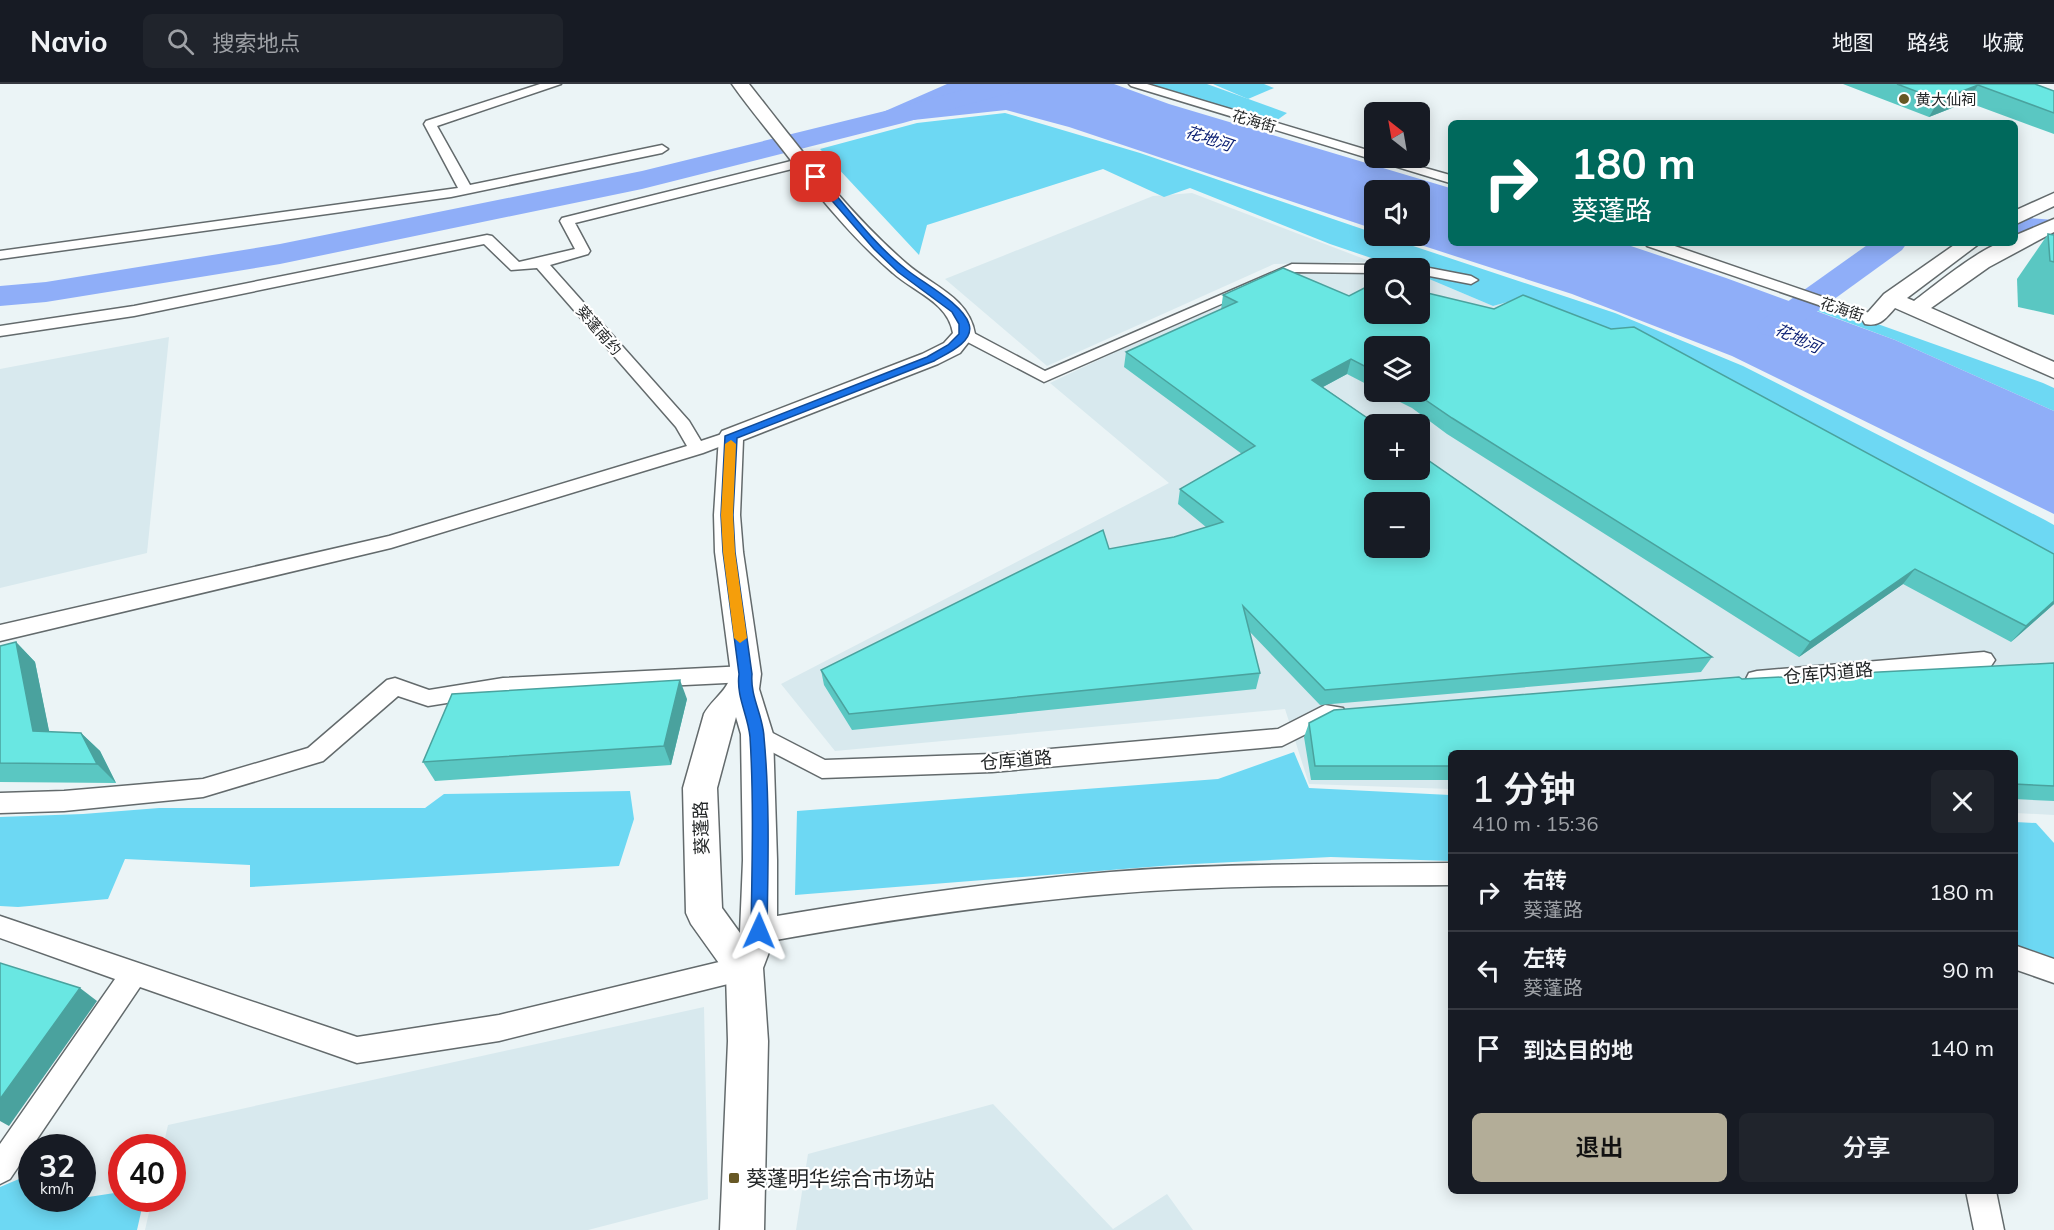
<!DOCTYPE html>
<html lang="zh">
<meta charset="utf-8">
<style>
:root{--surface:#171b24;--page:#20242c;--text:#f1f3f6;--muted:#9ea1a6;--line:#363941;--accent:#b3ad98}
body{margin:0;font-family:Mulish,"Noto Sans SC",sans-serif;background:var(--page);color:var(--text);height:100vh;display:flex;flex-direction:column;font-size:22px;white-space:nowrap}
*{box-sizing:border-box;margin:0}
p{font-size:20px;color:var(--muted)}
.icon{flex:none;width:33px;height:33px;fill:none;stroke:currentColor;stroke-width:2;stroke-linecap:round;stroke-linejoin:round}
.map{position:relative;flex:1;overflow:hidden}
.details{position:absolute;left:1448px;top:666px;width:570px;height:444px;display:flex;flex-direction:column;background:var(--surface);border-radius:9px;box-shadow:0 3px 15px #0003}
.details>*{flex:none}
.guide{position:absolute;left:1448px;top:36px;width:570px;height:126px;border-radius:9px;box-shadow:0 3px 15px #0003;background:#00695c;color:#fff;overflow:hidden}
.needle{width:39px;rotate:329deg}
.buttons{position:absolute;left:1364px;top:18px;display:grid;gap:12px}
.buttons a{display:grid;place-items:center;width:66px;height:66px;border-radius:9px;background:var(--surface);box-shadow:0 3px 15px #0003;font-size:30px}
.speed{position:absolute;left:18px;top:1050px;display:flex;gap:12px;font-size:30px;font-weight:700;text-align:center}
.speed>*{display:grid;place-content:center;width:78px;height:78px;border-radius:50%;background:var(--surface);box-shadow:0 3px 15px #0003;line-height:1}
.speed small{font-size:15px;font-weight:400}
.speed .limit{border:9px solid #d22;background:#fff;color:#111}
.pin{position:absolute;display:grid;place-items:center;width:51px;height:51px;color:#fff;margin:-26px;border-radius:12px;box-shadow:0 3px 9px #0006}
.me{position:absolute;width:66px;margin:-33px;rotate:1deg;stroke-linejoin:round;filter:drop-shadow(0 0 4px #0008)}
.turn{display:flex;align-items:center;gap:21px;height:126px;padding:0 24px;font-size:27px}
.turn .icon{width:78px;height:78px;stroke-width:2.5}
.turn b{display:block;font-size:42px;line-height:51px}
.round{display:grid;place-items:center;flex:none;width:63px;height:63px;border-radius:9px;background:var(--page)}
.head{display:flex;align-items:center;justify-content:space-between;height:102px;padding:0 24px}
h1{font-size:36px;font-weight:600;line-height:45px}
.primary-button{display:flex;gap:12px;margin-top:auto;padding:12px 24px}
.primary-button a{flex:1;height:69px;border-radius:9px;background:var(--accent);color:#111;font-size:24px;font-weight:600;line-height:69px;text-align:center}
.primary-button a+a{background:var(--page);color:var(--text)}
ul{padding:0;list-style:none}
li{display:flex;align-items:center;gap:18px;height:78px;padding:0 24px;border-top:2px solid var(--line)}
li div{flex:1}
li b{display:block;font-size:22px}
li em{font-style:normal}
header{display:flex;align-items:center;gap:36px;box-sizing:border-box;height:84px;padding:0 30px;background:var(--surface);border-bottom:2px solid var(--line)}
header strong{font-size:28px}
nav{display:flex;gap:33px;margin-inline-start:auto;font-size:21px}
.search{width:420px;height:54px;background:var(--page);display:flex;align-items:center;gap:15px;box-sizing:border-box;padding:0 21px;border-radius:9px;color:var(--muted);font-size:22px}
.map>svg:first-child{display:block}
.built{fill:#d8e9ee;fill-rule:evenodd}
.green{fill:#6dd8f3}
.water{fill:#8faef8}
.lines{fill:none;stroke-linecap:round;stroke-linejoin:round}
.river{fill:#8faef8;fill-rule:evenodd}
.street-casing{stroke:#636a6c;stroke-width:3}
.secondary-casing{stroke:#636a6c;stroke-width:3}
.street{fill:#fff;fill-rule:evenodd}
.secondary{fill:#fff;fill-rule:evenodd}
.wall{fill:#5ac7c2}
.shaded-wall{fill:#4aa29e}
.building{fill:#69e7e2;stroke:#4aa29e;stroke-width:1.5;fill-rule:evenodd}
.route{fill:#1a73e8;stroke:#114b97;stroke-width:1.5}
.slow{fill:#f59e0b}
.poi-dot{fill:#675825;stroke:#fff;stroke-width:2}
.labels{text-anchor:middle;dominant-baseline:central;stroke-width:4.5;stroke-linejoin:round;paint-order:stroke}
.far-poi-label{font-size:15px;fill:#242728;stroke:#fff;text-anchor:start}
.far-street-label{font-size:15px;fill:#242728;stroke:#fff}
.far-water-label{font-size:16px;font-style:italic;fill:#0d2174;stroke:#fff}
.street-label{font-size:18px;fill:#242728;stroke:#fff}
.near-poi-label{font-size:21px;fill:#242728;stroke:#fff;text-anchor:start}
</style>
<header>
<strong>Navio</strong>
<div class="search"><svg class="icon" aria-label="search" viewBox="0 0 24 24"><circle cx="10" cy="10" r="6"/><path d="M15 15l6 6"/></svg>搜索地点</div>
<nav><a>地图</a><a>路线</a><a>收藏</a></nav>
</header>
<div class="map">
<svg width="2054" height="1146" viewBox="0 0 2054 1146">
<rect width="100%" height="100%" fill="#ebf4f6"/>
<g class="built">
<polygon points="1192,109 1372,178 1274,180 1047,282 945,195 1153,112"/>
<path d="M1292,184L1374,189V230H1419V192H1422L1493,222L1515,216L1628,247L2054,472V731L2015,729L2014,669H1450V705L1309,700L1285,625L835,667L781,600L1169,399L1050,299ZM1374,262H1419V308H1374ZM1374,340H1419V386H1374ZM1374,418H1419V464H1374Z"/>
<polygon points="169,253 147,469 0,504 0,285"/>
<polygon points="704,923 708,1115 588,1146 145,1146 152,1115 172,1114 172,1064 163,1063 168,1041"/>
<polygon points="993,1020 1113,1145 1167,1110 1193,1146 796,1146 808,1070"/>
</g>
<g class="green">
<polygon points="1149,0 1207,0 1287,29 1273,39"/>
<polygon points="1213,0 1264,0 1274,4 1248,15"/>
<polygon points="1005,29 1140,69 1374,149 1374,152 1383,152 1615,229 1743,282 2045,436 2054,441 2054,472 1628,247 1593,243 1515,216 1493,222 1422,192 1464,195 1386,179 1330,160 1190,104 1164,113 1103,85 927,141 919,171 820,65 917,39"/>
<polygon points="1816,218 2043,299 2054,304 2054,327 1895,256 1812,225"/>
<polygon points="1294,668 1309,704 1450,711 1450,777 1331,773 1174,781 795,811 797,727 1218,695"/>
<polygon points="630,707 634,735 619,782 250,803 250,781 125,775 108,815 18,823 0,822 0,733 83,730 159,724 425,724 444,710"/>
<polygon points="2015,738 2036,739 2054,759 2054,876 2015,865"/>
<polygon points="31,1090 32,1114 82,1114 121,1108 122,1114 144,1115 137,1146 0,1146 0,1103"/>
</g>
<polygon class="water" points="947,0 1114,0 1169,20 1450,104 1450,159 1622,159 1726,194 1895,256 2054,327 2054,430 1732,272 1572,210 1393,152 1419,152 1419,106 1374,106 1374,145 1069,43 1006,26 904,37 883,28"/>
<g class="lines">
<g class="river">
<polygon points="984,0 1026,0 1022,5 903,39 642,105 280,180 46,218 0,222 0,202 46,198 280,160 642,87 885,27"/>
<polygon points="2014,133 2054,136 2054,154 2014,151"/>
<polygon points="1870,159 1907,159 1902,166 1786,250 1774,253 1762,250 1757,243 1762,236"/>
</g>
<defs>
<g id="street">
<polygon points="540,0 561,0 437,42 470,101 662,61 668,65 662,69 451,113 0,175 0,167 458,104 424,40 426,37"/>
<polygon points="1129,0 1147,0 1374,68 1374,74 1390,74 1450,91 1450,99 1131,2"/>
<polygon points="803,74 808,75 809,78 808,81 575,139 590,167 588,170 550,181 689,337 701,357 731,347 737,348 740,352 737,356 703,369 391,464 0,557 0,541 389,452 687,362 676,343 537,184 511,186 484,160 134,232 0,252 0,242 134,222 487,151 492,152 519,178 575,165 560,137 562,134"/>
<polygon points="1645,159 1666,159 1878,232 1881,235 1878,238 1868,238 1647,162"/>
<polygon points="1292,180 1374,181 1381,184 1374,184 1374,189 1294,188 1044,298 958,253 956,250 964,245 970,247 1045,287"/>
<polygon points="1419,182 1471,192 1478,196 1471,200 1419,190 1419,184 1413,184"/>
<polygon points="1984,568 1991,570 1995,576 1991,582 1984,584 1757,603 1749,601 1746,595 1749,589 1757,587"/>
<polygon points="746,582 754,584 757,590 754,596 746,598 503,610 428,622 398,612 323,677 203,713 64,727 0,729 0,709 64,707 203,695 308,664 387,596 395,594 429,606 503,594"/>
<polygon points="1325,621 1343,624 1346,630 1343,636 1328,639 1282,662 992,688 822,694 749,656 746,650 749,644 757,641 825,676 992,670 1278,645"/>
<path d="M1450,779V801C1337,802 1223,800 1110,810C992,820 875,838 759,859L750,855L746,847L750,839L759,835C875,815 992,798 1110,788C1223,779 1337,780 1450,779Z"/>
<polygon points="0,832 357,953 499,931 744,872 753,875 757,884 753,893 744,896 499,957 357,979 140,903 10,1095 0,1100 0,1060 115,895 0,854"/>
<polygon points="2014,861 2054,875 2054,899 2014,885"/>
<polygon points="1966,1107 1996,1107 2004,1146 1974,1146"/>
</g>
<g id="secondary">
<path d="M732,0H749C798,62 847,128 907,180C932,202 969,213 975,250L960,269L938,280L743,356L740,431L743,468L761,590L759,605L773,650L777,776V847L763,884L768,957L764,1146H720L728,957L726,889L691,840L686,829L683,704L704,630C712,615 728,607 731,590L715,468L714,431L719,352L722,347L922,270L944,259L953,249C948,218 914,208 893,189C851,153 816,109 783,66C766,44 748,23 732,0ZM736,633L741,650L743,776L740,849L722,824L717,704Z"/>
<polygon points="2054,109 2054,122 2014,141 2014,127"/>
<path d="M2054,135V148L1989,183L1931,224L2054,278V294L1895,224C1885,235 1880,243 1865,240L1862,235L1884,210L1957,159H1980L1907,214L1914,217C1934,202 1978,166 2000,159C2004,158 2010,159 2014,159V152Z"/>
</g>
</defs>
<use href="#street" class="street-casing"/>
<use href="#secondary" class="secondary-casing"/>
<use href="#street" class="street"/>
<use href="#secondary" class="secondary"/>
</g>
<g class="wall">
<polygon points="1843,0 2035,0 2054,7 2054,50 1967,18 1929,33"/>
<polygon points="2048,150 2054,151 2054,231 2018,223 2017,195"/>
<polygon points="1223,211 1349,212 2054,470 2054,520 2011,558 1903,500 1799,573 1447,350 1412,324 1380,308 1419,308 1374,262 1374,304 1347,290 1323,303 1712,573 1701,588 1320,621 1249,547 1260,589 1256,605 852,646 824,601 821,586 1109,465 1174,453 1206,443 1178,420 1180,405 1242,370 1124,283 1126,268 1221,226"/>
<polygon points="16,558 35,578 49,648 81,649 100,667 116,699 0,698 0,562"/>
<polygon points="2054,579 2054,717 2014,715 2014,669 1450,669 1450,696 1311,696 1304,653 1309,639 1742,595"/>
<polygon points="687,615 671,681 435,697 423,678"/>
</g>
<g class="shaded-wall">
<polygon points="1978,1 1967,18 1929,33 1939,16"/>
<polygon points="1351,275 1347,290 1308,311 1312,296"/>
<polygon points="1915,485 1903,500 1799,573 1810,558"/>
<polygon points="2054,517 2054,520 2011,558 2026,542"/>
<polygon points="16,558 35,578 53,666 33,647"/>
<polygon points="680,596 687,615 671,681 664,662"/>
<polygon points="81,649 100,667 116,699 97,680"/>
<polygon points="80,904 97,917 9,1042 0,1037 0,1015"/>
</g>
<g class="building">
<polygon points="1897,0 2035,0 2054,7 2054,29 1978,1 1939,16"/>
<polygon points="2048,150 2054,151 2054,178 2050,177"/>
<path d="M1283,184L1349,212L1374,199V230H1419V207L1494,225L1523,211L1611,245L1634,243L2054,470V517L2026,542L1915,485L1810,558L1452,334L1414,308H1419V262H1374V287L1351,275L1312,296L1376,340H1374V386H1419V370L1712,573L1325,606L1243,522L1260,589L849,630L821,586L1103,446L1109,465L1174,453L1223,438L1180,405L1255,362L1126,268L1237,218L1223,211ZM1374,418H1419V464H1374Z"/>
<polygon points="16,558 33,647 81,649 97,680 0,679 0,562"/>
<polygon points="2054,579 2054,702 2014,700 2014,669 1450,669 1450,682 1315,682 1309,639 1334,626 1739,593 1742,595"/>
<polygon points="680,596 664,662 423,678 452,610"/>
<polygon points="0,879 80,904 0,1015"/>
</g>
<path class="route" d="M813,91H819C847,123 873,160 907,186C923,199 963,220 969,240C975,258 946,270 934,277L737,354L733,431L735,468L752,590C750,613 763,631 764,653C770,717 768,783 767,847L765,853L759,855L753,853L751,847C752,783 754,717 750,653C748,631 736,613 739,590L723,468L721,431L725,352L927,273L948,261L959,250V240L952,228L898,188L874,165L813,95Z"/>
<polygon class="slow" points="731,356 736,360 733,431 735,468 747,554 740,559 734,554 723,468 721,431 725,360"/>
<g class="poi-dot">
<circle cx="1904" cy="15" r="6"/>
<rect x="728" y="1088" width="12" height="12" rx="3"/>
</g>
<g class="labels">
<g class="far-poi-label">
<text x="1916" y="15">黄大仙祠</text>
</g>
<g class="far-street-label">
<text transform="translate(1254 37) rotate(16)">花海街</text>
<text transform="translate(1842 225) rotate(18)">花海街</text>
<text transform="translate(599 246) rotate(49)">葵蓬南约</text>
</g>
<g class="far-water-label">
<text transform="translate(1209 54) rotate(18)">花地河</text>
<text transform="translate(1798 254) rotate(25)">花地河</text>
</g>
<g class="street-label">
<text transform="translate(1828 589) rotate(-5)">仓库内道路</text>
<text transform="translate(1016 676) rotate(-5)">仓库道路</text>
<text transform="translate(701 744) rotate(-92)">葵蓬路</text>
</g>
<g class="near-poi-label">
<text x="746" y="1094">葵蓬明华综合市场站</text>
</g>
</g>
</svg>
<div class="buttons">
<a><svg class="needle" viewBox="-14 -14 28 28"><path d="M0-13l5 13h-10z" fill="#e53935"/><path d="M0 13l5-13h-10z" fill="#9ea1a6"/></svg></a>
<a><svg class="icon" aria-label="sound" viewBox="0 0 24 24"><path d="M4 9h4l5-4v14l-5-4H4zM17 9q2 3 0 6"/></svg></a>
<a><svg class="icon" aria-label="search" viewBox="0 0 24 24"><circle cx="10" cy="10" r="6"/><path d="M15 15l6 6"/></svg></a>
<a><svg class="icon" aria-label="layers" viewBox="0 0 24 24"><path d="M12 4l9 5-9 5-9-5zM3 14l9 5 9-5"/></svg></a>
<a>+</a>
<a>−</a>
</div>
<div class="speed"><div>32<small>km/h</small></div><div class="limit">40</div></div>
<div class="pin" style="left:816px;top:93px;background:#d93025"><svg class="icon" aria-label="arrive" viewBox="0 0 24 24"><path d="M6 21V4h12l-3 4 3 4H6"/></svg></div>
<svg class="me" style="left:759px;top:847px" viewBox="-20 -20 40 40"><path d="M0-17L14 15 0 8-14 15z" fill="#1a73e8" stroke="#fff" stroke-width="4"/></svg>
<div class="guide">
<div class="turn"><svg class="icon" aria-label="right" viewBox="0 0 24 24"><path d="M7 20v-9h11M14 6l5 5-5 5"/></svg><div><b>180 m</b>葵蓬路</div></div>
</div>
<section class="details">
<div class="head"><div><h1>1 分钟</h1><p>410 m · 15:36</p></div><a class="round"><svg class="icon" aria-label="close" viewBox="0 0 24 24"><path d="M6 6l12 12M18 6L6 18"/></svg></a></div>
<ul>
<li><svg class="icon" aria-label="right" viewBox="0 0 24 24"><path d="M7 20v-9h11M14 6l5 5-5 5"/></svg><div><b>右转</b><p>葵蓬路</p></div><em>180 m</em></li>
<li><svg class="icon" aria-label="left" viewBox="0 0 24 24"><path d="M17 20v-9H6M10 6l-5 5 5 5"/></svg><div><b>左转</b><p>葵蓬路</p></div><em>90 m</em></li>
<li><svg class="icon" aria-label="arrive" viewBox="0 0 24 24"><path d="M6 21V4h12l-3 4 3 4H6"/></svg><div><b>到达目的地</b></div><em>140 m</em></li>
</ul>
<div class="primary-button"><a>退出</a><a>分享</a></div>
</section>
</div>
